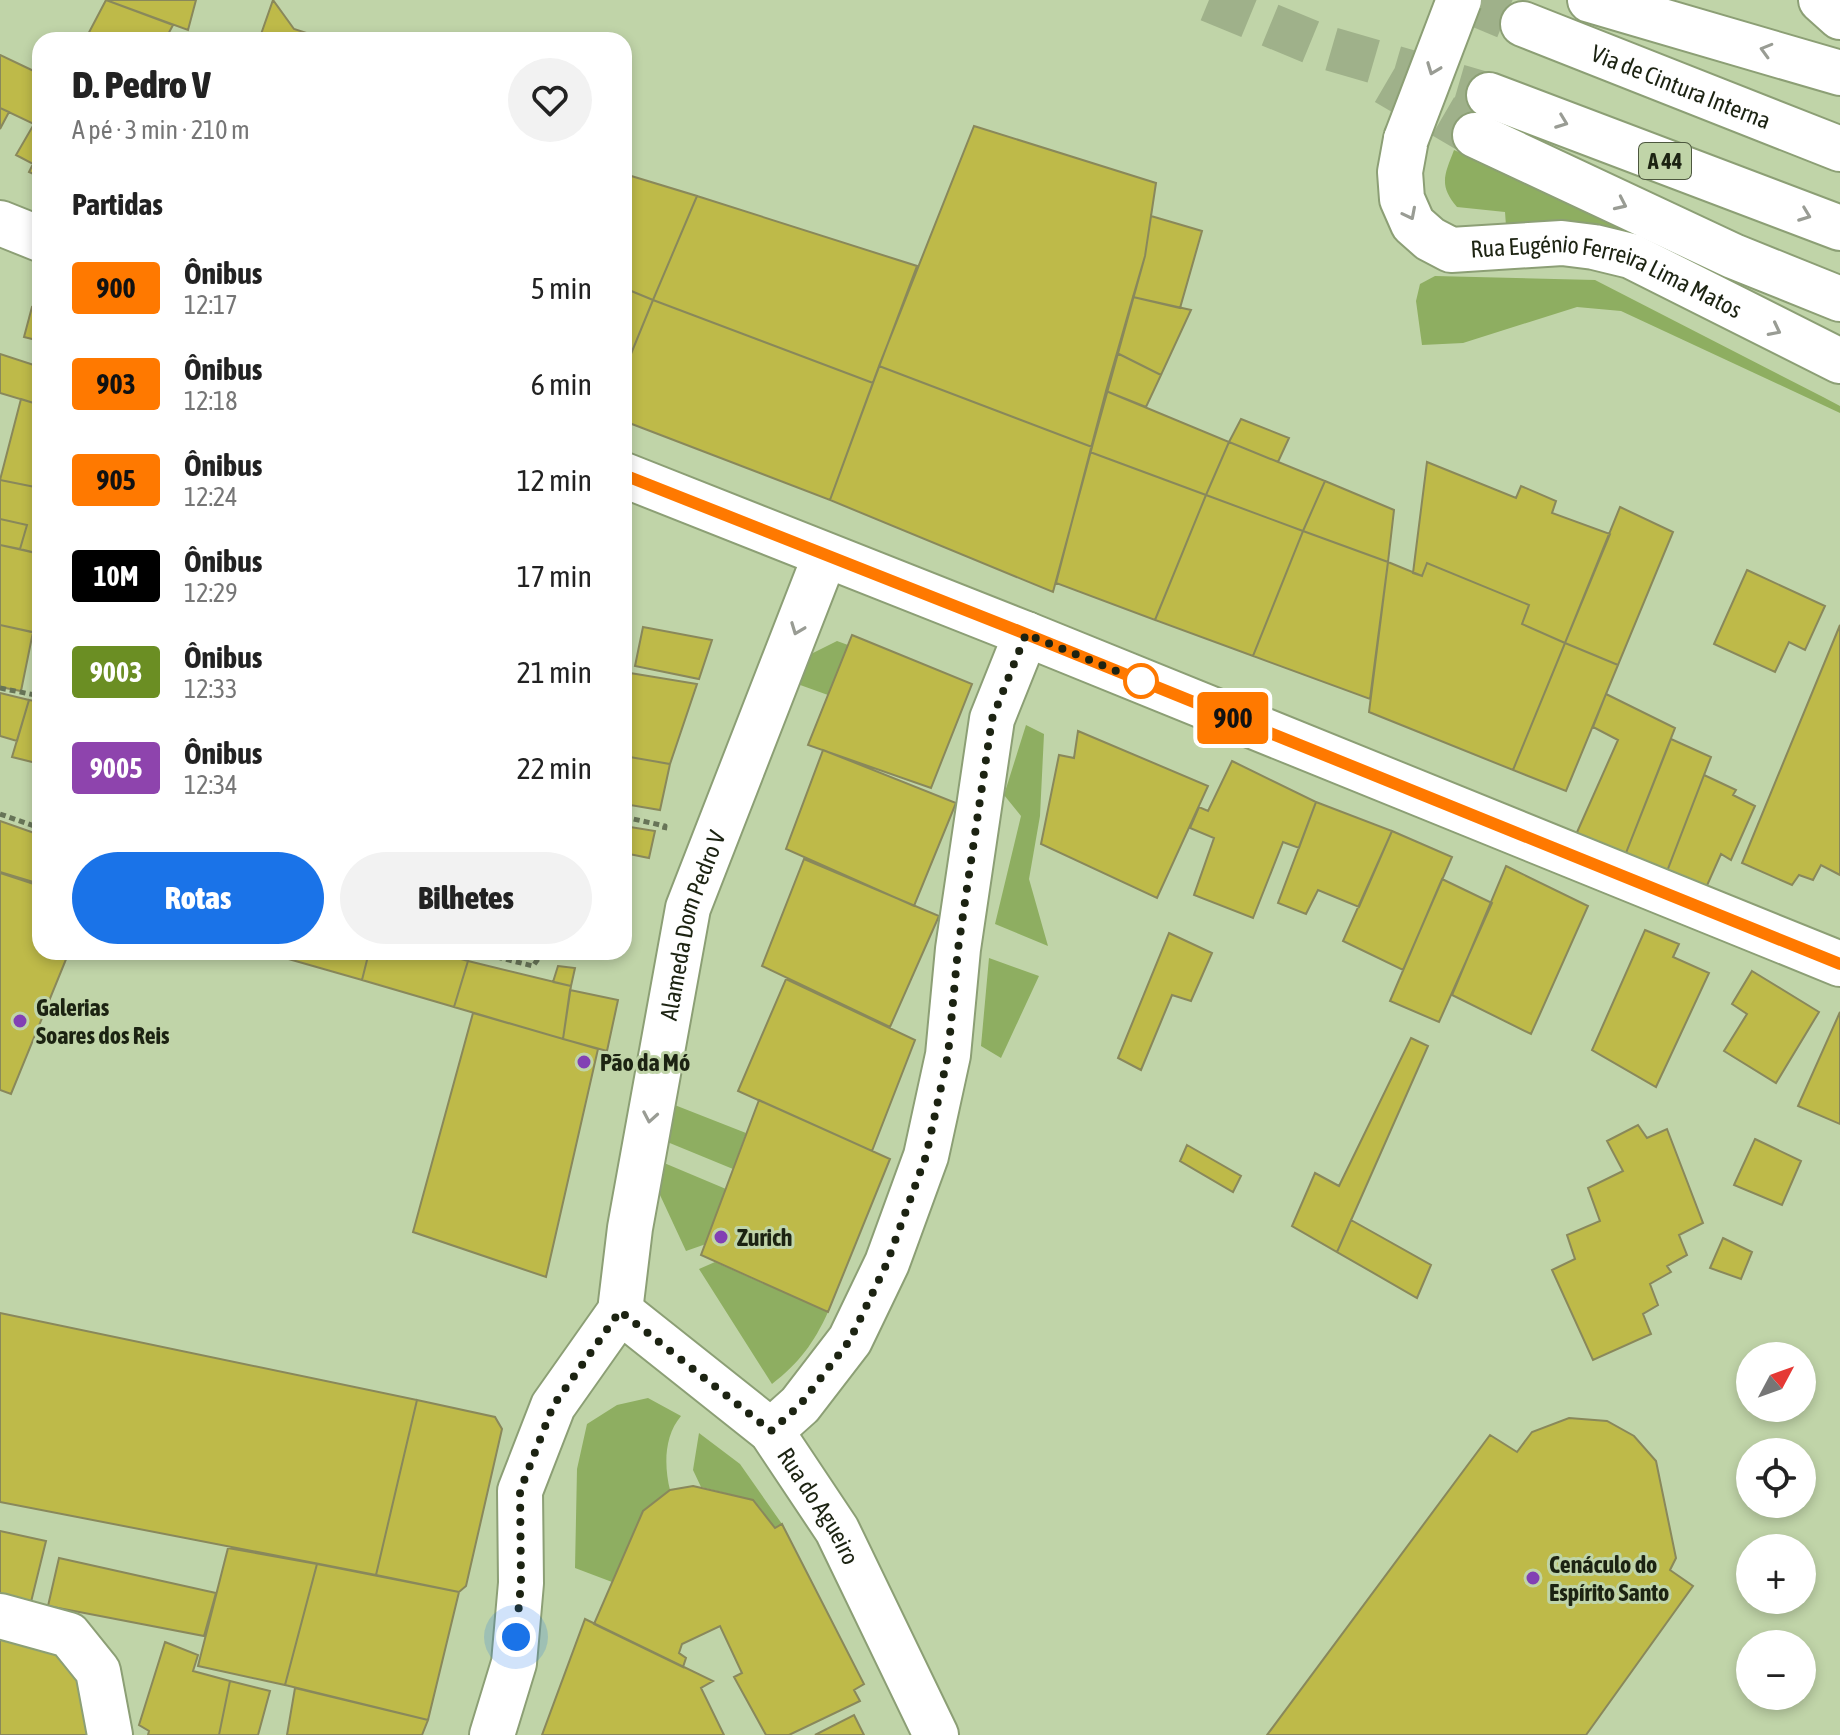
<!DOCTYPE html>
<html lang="pt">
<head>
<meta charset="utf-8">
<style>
	:root { --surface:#fff; --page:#f2f2f2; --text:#222; --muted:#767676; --accent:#1a73e8 }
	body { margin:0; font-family:"Asap Condensed",sans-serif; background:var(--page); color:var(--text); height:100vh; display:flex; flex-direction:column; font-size:30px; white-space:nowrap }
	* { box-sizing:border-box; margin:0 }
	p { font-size:26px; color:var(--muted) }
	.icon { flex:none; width:44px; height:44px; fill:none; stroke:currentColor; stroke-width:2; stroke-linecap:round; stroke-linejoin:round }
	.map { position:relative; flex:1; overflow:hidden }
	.drawer { position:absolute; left:32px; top:32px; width:600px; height:928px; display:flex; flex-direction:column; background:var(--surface); border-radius:24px; box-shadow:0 4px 12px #0003 }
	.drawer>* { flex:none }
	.badge { padding:0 16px; border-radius:6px; font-size:28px; line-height:52px }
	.needle { width:52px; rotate:49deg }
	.buttons { position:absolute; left:1736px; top:1342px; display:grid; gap:16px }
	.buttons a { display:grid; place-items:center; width:80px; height:80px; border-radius:50%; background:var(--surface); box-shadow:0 4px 12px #0003; font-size:40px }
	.you { position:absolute; width:40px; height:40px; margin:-20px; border:6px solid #fff; border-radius:50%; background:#1a73e8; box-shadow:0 0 0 12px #1a73e833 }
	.map>.badge { position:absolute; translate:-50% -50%; box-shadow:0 0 0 4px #fff }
	h2 { padding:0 40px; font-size:30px; line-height:72px }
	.round { display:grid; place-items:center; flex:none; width:84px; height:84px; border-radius:42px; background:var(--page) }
	.summary { display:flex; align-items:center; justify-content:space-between; height:136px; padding:0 40px }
	h1 { font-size:38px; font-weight:800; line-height:60px }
	.button { display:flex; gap:16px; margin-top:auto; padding:16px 40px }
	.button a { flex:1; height:92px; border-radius:48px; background:var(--accent); color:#fff; font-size:32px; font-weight:800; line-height:92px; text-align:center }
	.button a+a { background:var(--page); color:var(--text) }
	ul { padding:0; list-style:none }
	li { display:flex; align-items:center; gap:24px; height:96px; padding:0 40px }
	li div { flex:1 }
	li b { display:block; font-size:30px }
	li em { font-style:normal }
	li .badge { min-width:88px; font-weight:700; text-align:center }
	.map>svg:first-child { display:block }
	.green { fill:#8eae61 }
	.building { fill:#beba49; stroke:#89885b; stroke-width:2 }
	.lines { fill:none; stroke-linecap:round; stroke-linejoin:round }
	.highway-tunnel { stroke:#9fb18a; stroke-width:44; stroke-dasharray:44 22; stroke-linecap:butt }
	.minor-casing { stroke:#8c9f75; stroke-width:48 }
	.major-casing { stroke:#8c9f75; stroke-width:48 }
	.highway-casing { stroke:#8c9f75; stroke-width:48 }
	.path { stroke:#677457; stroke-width:5; stroke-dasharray:6 4; stroke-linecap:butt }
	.minor { stroke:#fff; stroke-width:44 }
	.major { stroke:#fff; stroke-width:44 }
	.highway { stroke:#fff; stroke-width:44 }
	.minor-bridge-casing { stroke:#8c9f75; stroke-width:48; stroke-linecap:butt }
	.minor-bridge { stroke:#fff; stroke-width:44 }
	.oneway { stroke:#999c94 }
	.line-casing { stroke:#fff; stroke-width:18 }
	.line { stroke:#ff7900; stroke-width:12 }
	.walk { stroke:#1c2312; stroke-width:8; stroke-dasharray:0 14.4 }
	.stop-dot { fill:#fff; stroke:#ff7900; stroke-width:4 }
	.poi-dot { fill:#8240b4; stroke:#c0d4a8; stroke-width:3 }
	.labels { text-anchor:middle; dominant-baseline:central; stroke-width:6; stroke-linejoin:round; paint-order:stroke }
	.shield { fill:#c0d4a8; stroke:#4d583f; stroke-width:2 }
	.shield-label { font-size:22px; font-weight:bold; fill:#1c2312 }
	.street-label { font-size:24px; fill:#1c2312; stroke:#c0d4a8 }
	.poi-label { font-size:24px; font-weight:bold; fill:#1c2312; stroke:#c0d4a8; text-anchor:start }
</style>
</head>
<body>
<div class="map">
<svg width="1840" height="1735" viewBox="0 0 1840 1735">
	<rect width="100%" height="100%" fill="#c0d4a8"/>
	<!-- green -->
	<path class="green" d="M 1454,150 L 1602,215 L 1639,240 L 1506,226 L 1505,212 L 1457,207 C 1438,185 1445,174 1454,150 Z
		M 1435,276 L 1595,280 L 1823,397 L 1840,406 L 1840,413 L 1621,311 L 1577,307 L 1463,343 L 1422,345 L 1416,301 L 1420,284 Z
		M 837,641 L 848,645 L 828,695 L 789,681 L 797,661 Z
		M 1026,725 L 1044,734 L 1040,816 L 1029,879 L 1048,946 L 995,924 L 1021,816 L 1004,795 Z
		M 989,958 L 1039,976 L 1001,1058 L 981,1046 Z
		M 667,1102 L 746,1133 L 733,1169 L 660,1139 Z
		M 657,1160 L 726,1189 L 706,1244 L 686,1251 L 660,1195 Z
		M 715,1262 L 828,1312 C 814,1343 799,1363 772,1384 L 699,1269 Z
		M 648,1398 L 681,1416 C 664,1436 664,1466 670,1490 L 643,1512 L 612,1582 L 575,1568 L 577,1469 L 587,1424 L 617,1405 Z
		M 699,1433 L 740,1464 L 782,1524 L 775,1528 L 753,1500 L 701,1487 L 693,1470 Z"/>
	<!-- building -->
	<path class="building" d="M 106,0 L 196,0 L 188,30 Z
		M 106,0 L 173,25 L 165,40 L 85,40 Z
		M 273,0 L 294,29 L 328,40 L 259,40 Z
		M 0,55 L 40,74 L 40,127 L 0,108 Z
		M 0,108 L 9,112 L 0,129 Z
		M 34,124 L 40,127 L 40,150 L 33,164 L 16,155 Z
		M 974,126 L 1156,183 L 1145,256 L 1092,447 L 879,366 Z
		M 40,150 L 40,177 L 29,172 Z
		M 628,175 L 697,196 L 653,300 L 624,288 L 624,184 Z
		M 697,196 L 917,266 L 873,383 L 653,300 Z
		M 1151,216 L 1202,231 L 1180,308 L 1133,297 L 1145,256 Z
		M 624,288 L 653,300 L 624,371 Z
		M 1133,297 L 1191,310 L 1161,375 L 1117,353 Z
		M 653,300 L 873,383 L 830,500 L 624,421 L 624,371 Z
		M 32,307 L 40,309 L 40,341 L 24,337 Z
		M 1117,353 L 1161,375 L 1146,407 L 1106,391 Z
		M 0,354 L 40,367 L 40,405 L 0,393 Z
		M 879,366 L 1092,447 L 1053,592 L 830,500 Z
		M 1106,391 L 1229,442 L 1206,495 L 1090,452 Z
		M 21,399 L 40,405 L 40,488 L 0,480 Z
		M 1241,419 L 1289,438 L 1278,462 L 1229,442 Z
		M 1229,442 L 1325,481 L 1303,531 L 1206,495 Z
		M 1090,452 L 1206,495 L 1155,620 L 1056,583 Z
		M 1427,462 L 1516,498 L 1521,486 L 1556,501 L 1552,513 L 1610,534 L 1565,643 L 1522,624 L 1529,605 L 1427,563 L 1422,576 L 1413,573 Z
		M 0,480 L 40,488 L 40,554 L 20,549 L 27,525 L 0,519 Z
		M 1325,481 L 1394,510 L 1388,562 L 1303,531 Z
		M 1206,495 L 1303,531 L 1253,656 L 1155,620 Z
		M 1620,507 L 1673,532 L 1618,665 L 1565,643 Z
		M 0,519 L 27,525 L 20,549 L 0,545 Z
		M 1303,531 L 1388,562 L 1370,699 L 1253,656 Z
		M 0,545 L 40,554 L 40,634 L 0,625 Z
		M 1388,562 L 1422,576 L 1427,563 L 1529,605 L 1522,624 L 1565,643 L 1513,770 L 1369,712 Z
		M 1747,570 L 1825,606 L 1805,650 L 1789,642 L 1775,672 L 1714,644 Z
		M 0,625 L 33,632 L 21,691 L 0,687 Z
		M 1840,625 L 1840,875 L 1821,865 L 1813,880 L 1799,875 L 1792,885 L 1742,863 Z
		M 643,627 L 712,640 L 699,679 L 635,666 Z
		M 852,635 L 972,684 L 931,788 L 808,745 Z
		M 1565,643 L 1618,665 L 1566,791 L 1513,770 Z
		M 624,672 L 697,684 L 670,764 L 624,756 Z
		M 0,693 L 29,700 L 17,741 L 0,736 Z
		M 1606,694 L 1675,728 L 1624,858 L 1574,839 L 1618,740 L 1593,727 Z
		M 29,700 L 40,702 L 40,764 L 12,757 Z
		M 1078,731 L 1208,786 L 1157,898 L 1041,844 L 1059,755 L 1074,758 Z
		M 1671,739 L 1711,757 L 1666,874 L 1624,858 Z
		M 823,750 L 956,803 L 914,906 L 786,849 Z
		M 624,756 L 670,764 L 660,810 L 624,804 Z
		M 1232,761 L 1316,802 L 1299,848 L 1283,842 L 1253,918 L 1194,895 L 1214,838 L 1190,828 L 1199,807 L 1208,811 Z
		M 1704,775 L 1736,790 L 1733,795 L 1755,806 L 1731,860 L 1721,854 L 1705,890 L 1666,874 Z
		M 1316,802 L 1392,831 L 1359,907 L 1318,890 L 1306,914 L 1278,903 Z
		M 0,821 L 40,835 L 40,884 L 0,872 Z
		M 624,826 L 655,831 L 649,858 L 624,853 Z
		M 1392,831 L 1452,857 L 1403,970 L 1343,941 Z
		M 804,859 L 939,916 L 890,1027 L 762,966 Z
		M 1506,866 L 1588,906 L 1531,1034 L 1452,995 Z
		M 0,873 L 40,886 L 40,952 L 69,952 L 11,1094 L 0,1090 Z
		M 1442,879 L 1492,903 L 1439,1022 L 1390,1001 Z
		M 1645,930 L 1679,944 L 1673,957 L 1709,973 L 1656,1087 L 1592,1050 Z
		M 1169,933 L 1212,953 L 1191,1001 L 1172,995 L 1141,1070 L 1118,1058 Z
		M 264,952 L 369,952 L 362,980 Z
		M 369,952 L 437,952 L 468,961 L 454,1007 L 362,980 Z
		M 468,961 L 571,986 L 563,1039 L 454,1007 Z
		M 558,966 L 575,968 L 571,986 L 553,982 Z
		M 1752,971 L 1819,1012 L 1776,1083 L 1724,1051 L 1747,1014 L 1732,1004 Z
		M 786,979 L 915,1040 L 872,1151 L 738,1091 Z
		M 570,990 L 618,1000 L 607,1051 L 563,1039 Z
		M 1840,1012 L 1840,1124 L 1798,1106 Z
		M 473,1013 L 598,1049 L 546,1277 L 413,1232 Z
		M 1411,1038 L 1428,1046 L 1337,1252 L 1292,1226 L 1315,1173 L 1339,1186 Z
		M 759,1100 L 890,1159 L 828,1312 L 701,1255 Z
		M 1638,1125 L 1647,1138 L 1667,1129 L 1703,1223 L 1679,1235 L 1687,1255 L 1667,1266 L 1671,1272 L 1650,1284 L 1658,1305 L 1643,1314 L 1651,1334 L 1593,1360 L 1552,1270 L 1575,1259 L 1567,1235 L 1600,1221 L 1588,1188 L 1623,1171 L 1607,1141 Z
		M 1755,1139 L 1801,1161 L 1782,1205 L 1734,1185 Z
		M 1187,1145 L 1241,1176 L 1233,1192 L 1180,1161 Z
		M 1351,1220 L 1431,1265 L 1417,1298 L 1337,1252 Z
		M 1723,1238 L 1752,1252 L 1741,1279 L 1710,1268 Z
		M 0,1313 L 417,1400 L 376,1575 L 0,1502 Z
		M 417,1400 L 495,1417 L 502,1429 L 466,1586 L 459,1592 L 376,1575 Z
		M 1569,1418 L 1607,1421 L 1634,1436 L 1656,1461 L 1676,1558 L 1670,1570 L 1693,1586 L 1586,1735 L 1267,1735 L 1490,1435 L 1517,1452 L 1532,1432 Z
		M 693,1486 L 753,1500 L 775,1528 L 782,1524 L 864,1684 L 854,1690 L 860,1701 L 789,1735 L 766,1735 L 734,1677 L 742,1673 L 720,1626 L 682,1644 L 679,1653 L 686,1658 L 683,1667 L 594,1624 L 643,1511 L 670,1490 Z
		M 0,1531 L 46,1541 L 31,1602 L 0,1594 Z
		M 228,1548 L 317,1564 L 285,1685 L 198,1666 Z
		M 59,1558 L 216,1593 L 204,1636 L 48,1606 Z
		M 317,1564 L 459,1592 L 428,1720 L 285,1685 Z
		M 585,1619 L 713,1681 L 701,1688 L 724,1735 L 542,1735 Z
		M 0,1631 L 49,1643 L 82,1678 L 92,1735 L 0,1735 Z
		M 165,1642 L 198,1655 L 193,1671 L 230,1681 L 219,1735 L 148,1735 L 149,1731 L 139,1725 Z
		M 230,1681 L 270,1691 L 258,1735 L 219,1735 Z
		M 295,1688 L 428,1720 L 422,1735 L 287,1735 Z
		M 854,1715 L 864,1735 L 815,1735 Z"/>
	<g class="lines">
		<!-- highway-tunnel -->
		<path class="highway-tunnel" d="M 1209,0 L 1321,46 L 1489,95
			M 1465,0 L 1523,24
			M 1386,83 L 1475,135"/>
		<defs>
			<g id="minor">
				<path d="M 1821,0 L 1840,17"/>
				<path id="s1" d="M 1406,139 L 1400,172 L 1402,199 L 1413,224 L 1430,239 L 1451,250 L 1562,243 L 1594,247 L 1631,256 L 1840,361"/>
				<path id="s2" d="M 620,1311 L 771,1431 L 837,1530 L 936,1735"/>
				<path d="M 771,1431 L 800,1405 L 850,1340 L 887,1263 L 926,1156 L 948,1055 L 958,949 L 992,719 L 1026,634"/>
				<path d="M 0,1616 L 69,1635 L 98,1671 L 110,1735"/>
				<path id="s3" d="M 492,1735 L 514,1663 L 521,1583 L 520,1491 L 553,1406 L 620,1311 L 630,1228 L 688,908 L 825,556"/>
			</g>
			<path id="major" d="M 0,223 L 40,239
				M 624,475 L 1026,634 L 1840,964"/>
			<g id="highway">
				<path d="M 1590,0 L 1840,73"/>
				<path id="s4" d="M 1523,24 L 1840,149"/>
				<path d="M 1489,95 L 1840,228"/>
				<path d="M 1475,135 L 1733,256 L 1840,299"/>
			</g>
		</defs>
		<!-- minor casing -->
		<use href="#minor" class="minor-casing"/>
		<!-- major casing -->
		<use href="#major" class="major-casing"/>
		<!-- highway casing -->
		<use href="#highway" class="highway-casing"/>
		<!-- path -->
		<path class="path" d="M 0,688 L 40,696
			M 0,814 L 40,828
			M 624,817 L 665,826 L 664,832
			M 477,952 L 533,966 L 543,952"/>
		<!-- minor -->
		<use href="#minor" class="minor"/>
		<!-- major -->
		<use href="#major" class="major"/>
		<!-- highway -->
		<use href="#highway" class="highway"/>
		<defs>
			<path id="minor-bridge" d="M 1406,139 L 1459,0"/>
		</defs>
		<!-- minor-bridge casing -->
		<use href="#minor-bridge" class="minor-bridge-casing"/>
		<!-- minor-bridge -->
		<use href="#minor-bridge" class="minor-bridge"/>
	</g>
	<!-- one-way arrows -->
	<defs><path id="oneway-chevron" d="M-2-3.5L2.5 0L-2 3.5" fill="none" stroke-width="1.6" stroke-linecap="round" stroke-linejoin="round" transform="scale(2)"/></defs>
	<g class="oneway">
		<use href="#oneway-chevron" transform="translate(1766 50) rotate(-164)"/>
		<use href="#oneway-chevron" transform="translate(1433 69) rotate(111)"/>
		<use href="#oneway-chevron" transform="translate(1562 122) rotate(21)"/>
		<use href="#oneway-chevron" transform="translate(1621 204) rotate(25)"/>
		<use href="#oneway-chevron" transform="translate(1410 214) rotate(63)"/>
		<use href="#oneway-chevron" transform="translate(1805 215) rotate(21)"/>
		<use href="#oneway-chevron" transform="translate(1775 330) rotate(27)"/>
		<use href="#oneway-chevron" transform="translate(797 629) rotate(111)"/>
		<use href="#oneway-chevron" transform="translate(650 1117) rotate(100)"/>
	</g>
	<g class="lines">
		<defs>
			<path id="line" d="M 624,475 L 1026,634 L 1840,964"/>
		</defs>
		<!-- line casing -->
		<use href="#line" class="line-casing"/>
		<!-- line -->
		<use href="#line" class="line"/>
		<!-- walk -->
		<path class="walk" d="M 516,1637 L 521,1583 L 520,1491 L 553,1406 L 620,1311 L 771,1431 L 800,1405 L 850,1340 L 887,1263 L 926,1156 L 948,1055 L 958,949 L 992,719 L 1026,634 L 1141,681"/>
	</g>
	<!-- markers -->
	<circle class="stop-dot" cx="1141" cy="681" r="16"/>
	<g class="poi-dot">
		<circle cx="20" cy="1021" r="8"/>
		<circle cx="584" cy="1062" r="8"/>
		<circle cx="721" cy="1237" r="8"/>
		<circle cx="1533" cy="1578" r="8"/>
	</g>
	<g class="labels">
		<!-- shield labels -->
		<rect class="shield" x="1639" y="143" width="52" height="36" rx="6"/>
		<g class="shield-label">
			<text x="1665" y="161">A 44</text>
		</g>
		<!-- street labels -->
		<g class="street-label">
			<text stroke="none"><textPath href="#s4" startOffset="170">Via de Cintura Interna</textPath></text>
			<text stroke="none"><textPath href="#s1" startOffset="296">Rua Eugénio Ferreira Lima Matos</textPath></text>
			<text stroke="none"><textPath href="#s3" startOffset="848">Alameda Dom Pedro V</textPath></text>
			<text stroke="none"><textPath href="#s2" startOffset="282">Rua do Agueiro</textPath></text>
		</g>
		<!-- poi labels -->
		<g class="poi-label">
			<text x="36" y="1007">Galerias<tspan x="36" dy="28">Soares dos Reis</tspan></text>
			<text x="600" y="1062">Pão da Mó</text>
			<text x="737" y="1237">Zurich</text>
			<text x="1549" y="1564">Cenáculo do<tspan x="1549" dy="28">Espírito Santo</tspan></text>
		</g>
	</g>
</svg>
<div class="buttons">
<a><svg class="needle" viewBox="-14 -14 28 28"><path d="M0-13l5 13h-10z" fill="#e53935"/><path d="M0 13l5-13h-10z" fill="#767676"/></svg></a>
<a><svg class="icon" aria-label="locate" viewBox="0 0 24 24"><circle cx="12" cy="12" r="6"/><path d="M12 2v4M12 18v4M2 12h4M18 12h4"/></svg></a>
<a>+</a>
<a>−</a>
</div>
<div class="you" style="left:516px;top:1637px"></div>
<b class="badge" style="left:1233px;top:718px;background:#ff7900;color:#111">900</b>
<section class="drawer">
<div class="summary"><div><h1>D. Pedro V</h1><p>A pé · 3 min · 210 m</p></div><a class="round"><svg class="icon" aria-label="heart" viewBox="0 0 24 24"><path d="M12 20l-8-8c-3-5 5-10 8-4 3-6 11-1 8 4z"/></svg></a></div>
<h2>Partidas</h2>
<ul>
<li><span class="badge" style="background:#ff7900;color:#111">900</span><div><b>Ônibus</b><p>12:17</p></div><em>5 min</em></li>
<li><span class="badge" style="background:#ff7900;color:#111">903</span><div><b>Ônibus</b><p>12:18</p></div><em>6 min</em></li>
<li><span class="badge" style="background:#ff7900;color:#111">905</span><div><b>Ônibus</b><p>12:24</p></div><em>12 min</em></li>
<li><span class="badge" style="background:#000;color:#fff">10M</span><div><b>Ônibus</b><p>12:29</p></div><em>17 min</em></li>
<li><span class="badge" style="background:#6b8e23;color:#fff">9003</span><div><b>Ônibus</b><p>12:33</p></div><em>21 min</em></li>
<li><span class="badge" style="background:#8e44ad;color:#fff">9005</span><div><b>Ônibus</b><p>12:34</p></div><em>22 min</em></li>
</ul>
<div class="button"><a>Rotas</a><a>Bilhetes</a></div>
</section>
</div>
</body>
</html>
